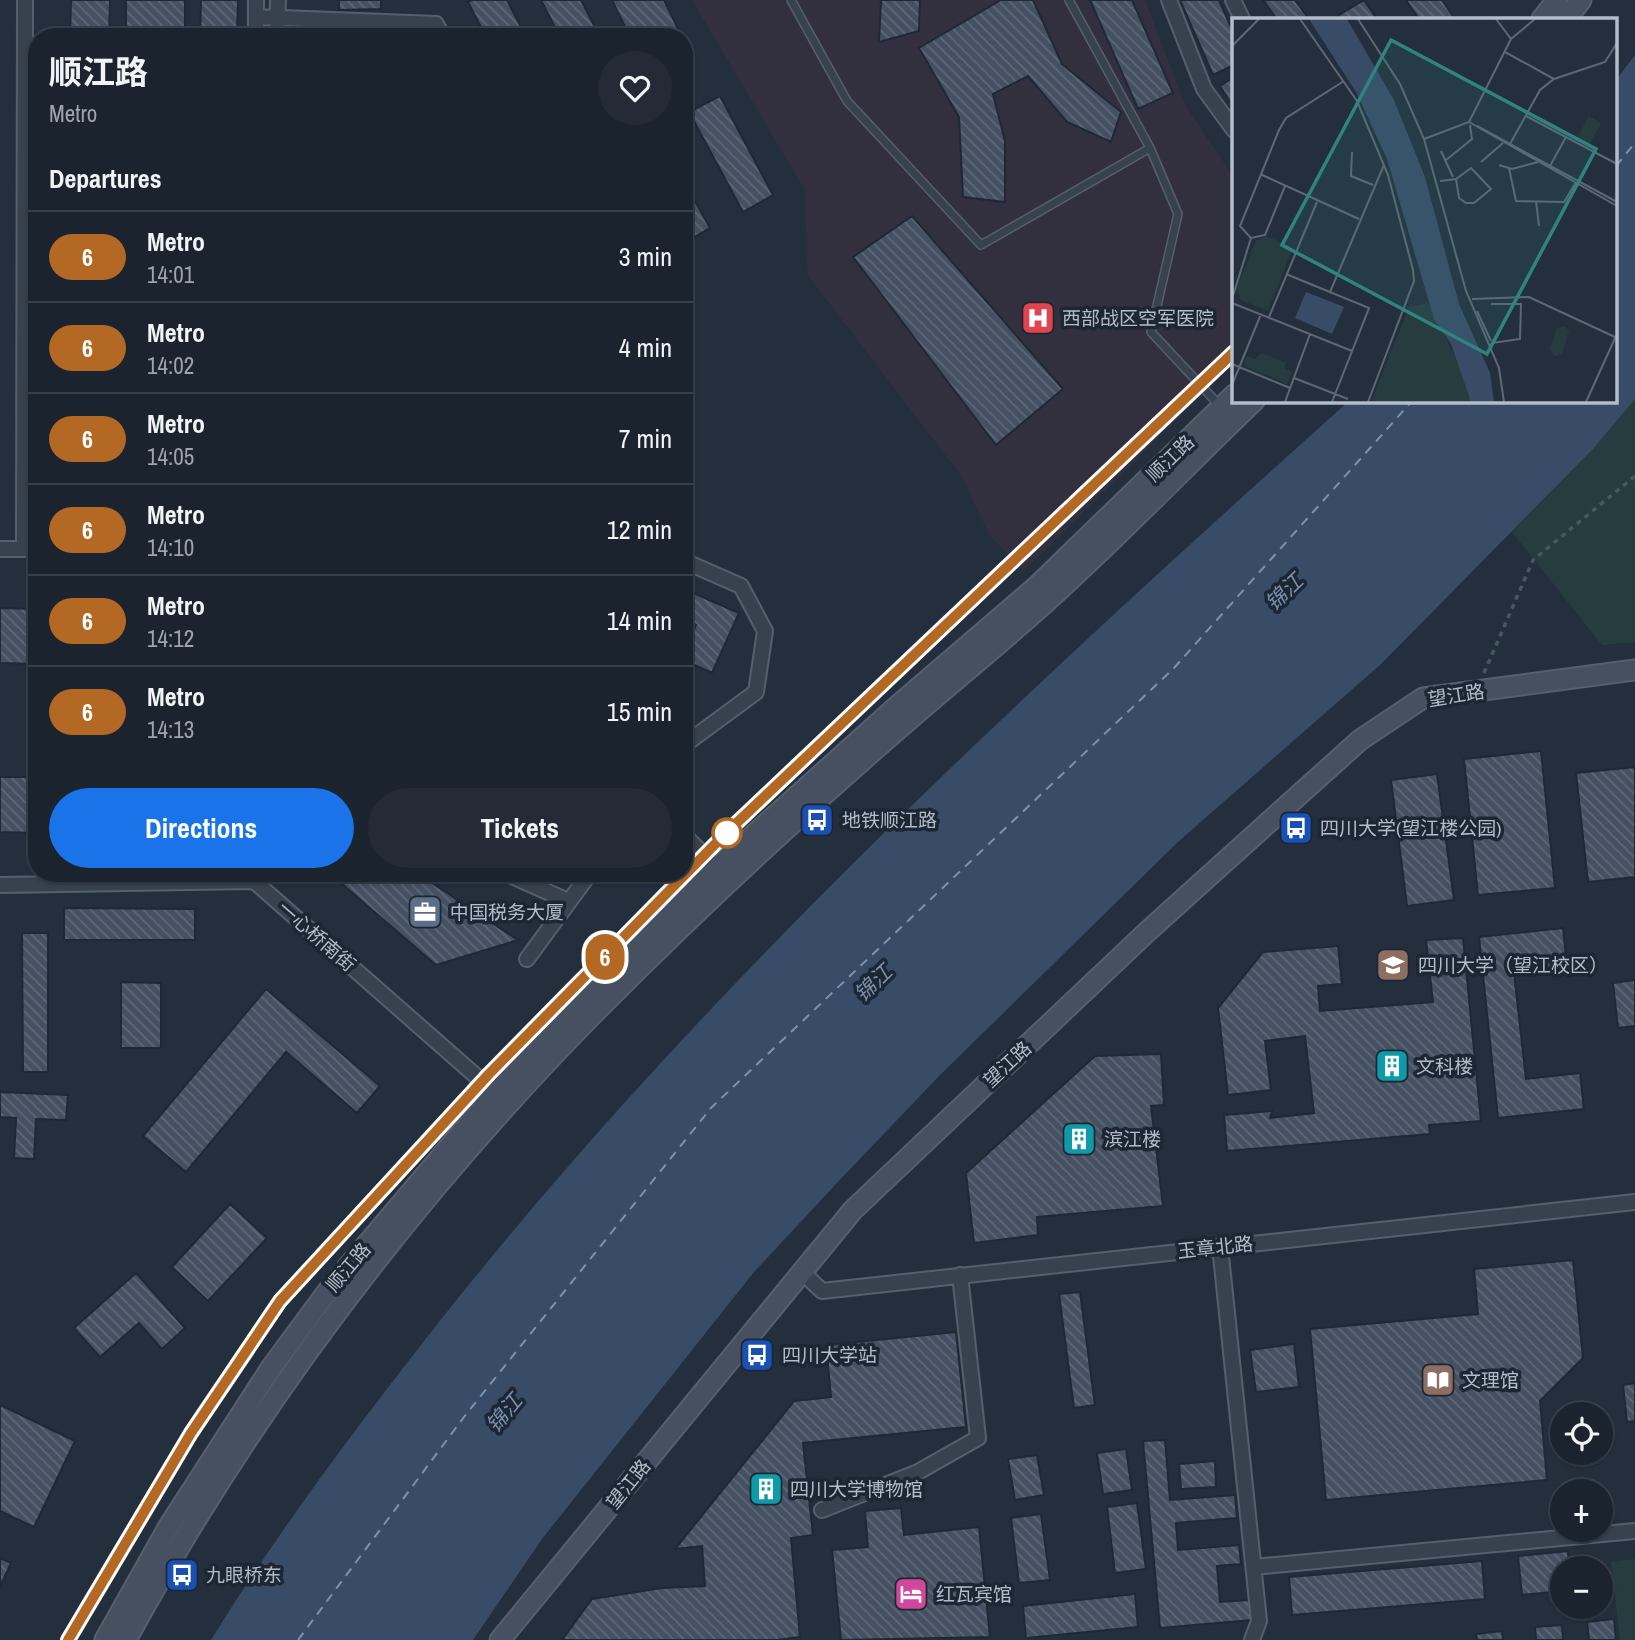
<!DOCTYPE html>
<html lang="en">
<head>
<meta charset="utf-8">
<style>
	:root { --surface:#1b232e; --page:#242b36; --text:#f1f3f6; --muted:#a0a4aa; --line:#39404a; --accent:#1a73e8 }
	body { margin:0; font-family:"Archivo Narrow","Noto Sans SC",sans-serif; background:var(--page); color:var(--text); height:100vh; display:flex; flex-direction:column; font-size:26px; white-space:nowrap }
	* { box-sizing:border-box; margin:0 }
	p { font-size:23px; color:var(--muted) }
	.icon { flex:none; width:38px; height:38px; fill:none; stroke:currentColor; stroke-width:2; stroke-linecap:round; stroke-linejoin:round }
	.map { position:relative; flex:1; overflow:hidden }
	.panel { position:absolute; left:28px; top:28px; width:665px; height:854px; display:flex; flex-direction:column; background:var(--surface); border-radius:28px; box-shadow:0 2px 5px #0004,0 0 0 2px var(--line) }
	.panel>* { flex:none }
	.badge { padding:0 14px; border-radius:23px; font-size:24px; line-height:46px }
	.fabs { position:absolute; left:1550px; top:1402px; display:grid; gap:14px }
	.fabs a { display:grid; place-items:center; width:63px; height:63px; border-radius:50%; background:var(--surface); box-shadow:0 2px 5px #0004,0 0 0 2px var(--line); font-size:35px }
	.map>.badge { position:absolute; translate:-50% -50%; box-shadow:0 0 0 4px #fff }
	h2 { padding:0 21px; font-size:26px; line-height:63px }
	.round { display:grid; place-items:center; flex:none; width:74px; height:74px; border-radius:37px; background:var(--page) }
	.headline { display:flex; align-items:center; justify-content:space-between; height:119px; padding:0 21px }
	h1 { font-size:33px; font-weight:700; line-height:52px }
	.button { display:flex; gap:14px; margin-top:auto; padding:14px 21px }
	.button a { flex:1; height:80px; border-radius:42px; background:var(--accent); color:#fff; font-size:28px; font-weight:700; line-height:80px; text-align:center }
	.button a+a { background:var(--page); color:var(--text) }
	ul { padding:0; list-style:none }
	li { display:flex; align-items:center; gap:21px; height:91px; padding:0 21px; border-top:2px solid var(--line) }
	li div { flex:1 }
	li b { display:block; font-size:26px }
	li em { font-style:normal }
	li .badge { min-width:77px; font-weight:700; text-align:center }
	.map>svg:first-child { display:block }
	.medical { fill:#32303f }
	.green { fill:#263c3f }
	.water { fill:#394c67 }
	.lines { fill:none; stroke-linecap:round; stroke-linejoin:round }
	.ferry { stroke:#7c92b1; stroke-width:2; stroke-dasharray:9 7; stroke-linecap:butt }
	.building { fill:url(#building-back-hatch); stroke:#1f2835; stroke-width:2 }
	.lane-casing { stroke:#565f6c; stroke-width:10 }
	.street-casing { stroke:#565f6c; stroke-width:18 }
	.secondary-casing { stroke:#565f6c; stroke-width:23 }
	.path { stroke:#44595c; stroke-width:3.5; stroke-dasharray:5 5; stroke-linecap:butt }
	.lane { stroke:#38414e; stroke-width:7 }
	.street { stroke:#38414e; stroke-width:14 }
	.secondary { stroke:#465061; stroke-width:19 }
	.line-casing { stroke:#fff; stroke-width:16 }
	.line { stroke:#b36924; stroke-width:10 }
	.stop-dot { fill:#fff; stroke:#b36924; stroke-width:3.5 }
	.labels { text-anchor:middle; dominant-baseline:central; stroke-width:7; stroke-linejoin:round; paint-order:stroke }
	.poi-label { font-size:19px; fill:#b4bcc9; stroke:#1d2633; text-anchor:start }
	.street-label { font-size:19px; fill:#b4bcc9; stroke:#1d2633 }
	.water-label { font-size:21px; font-style:italic; fill:#7c92b1; stroke:#1d2633 }
	.inset-river { fill:none; stroke:#394c67; stroke-width:3.5 }
	.inset-road { fill:none; stroke:#5e6776; stroke-width:2 }
	.view { fill:#308480; fill-opacity:0.15; stroke:#308480; stroke-width:3.5 }
	.inset-edge { fill:none; stroke:#b4bcc9; stroke-width:3.5 }
</style>
</head>
<body>
<div class="map">
<svg width="1635" height="1640" viewBox="0 0 1635 1640">
	<defs>
		<pattern id="building-back-hatch" width="6" height="6" patternUnits="userSpaceOnUse" patternTransform="scale(1.75)"><rect width="6" height="6" fill="#455162"/><path d="M-1 5l2 2M0 0l6 6M5-1l2 2" fill="none" stroke="#5d6877"/></pattern>
	</defs>
	<rect width="100%" height="100%" fill="#242f3e"/>
	<!-- medical -->
	<path class="medical" d="M 692,0 L 1145,0 L 1185,105 L 1234,178 L 1234,363 L 1024,571 L 989,535 L 963,478 L 807,274 L 805,190 Z"/>
	<!-- green -->
	<path class="green" d="M 1635,399 L 1635,642 L 1602,645 L 1512,532 L 1593,449 Z
		M 1635,1559 L 1635,1640 L 1620,1640 L 1611,1562 Z"/>
	<!-- water -->
	<path class="water" d="M 1635,55 L 1635,399 L 1593,449 L 1380,665 L 1179,841 L 940,1075 L 834,1186 L 754,1272 L 542,1539 L 473,1640 L 211,1640 C 270,1544 338,1452 407,1363 C 682,1006 1015,701 1349,401 L 1616,401 L 1616,80 Z"/>
	<g class="lines">
		<!-- ferry -->
		<path class="ferry" d="M 1616,166 L 1635,143
			M 298,1640 L 464,1417 L 711,1108 L 1174,668 L 1412,401"/>
	</g>
	<!-- building -->
	<path class="building" d="M 71,0 L 110,0 L 109,37 L 70,37 Z
		M 126,0 L 185,0 L 185,37 L 126,37 Z
		M 201,0 L 238,0 L 237,37 L 200,37 Z
		M 339,0 L 381,0 L 381,9 L 339,10 Z
		M 472,0 L 507,0 L 526,37 L 486,37 L 468,2 Z
		M 541,0 L 581,0 L 600,37 L 560,37 Z
		M 612,0 L 664,0 L 682,37 L 630,37 Z
		M 881,0 L 920,0 L 919,31 L 879,42 Z
		M 1001,0 L 1033,0 L 1062,64 L 1121,112 L 1111,142 L 1067,122 L 1028,76 L 993,94 L 1005,141 L 1005,202 L 963,197 L 959,117 L 919,48 Z
		M 1090,0 L 1132,0 L 1173,93 L 1138,109 Z
		M 1180,0 L 1219,0 L 1234,34 L 1234,65 L 1213,75 Z
		M 1263,0 L 1295,0 L 1308,18 L 1277,19 Z
		M 1364,0 L 1377,19 L 1341,19 L 1339,15 Z
		M 1406,0 L 1442,0 L 1455,19 L 1419,19 Z
		M 1234,77 L 1234,108 L 1220,86 Z
		M 720,96 L 773,195 L 743,212 L 689,112 Z
		M 684,181 L 710,228 L 684,243 Z
		M 912,216 L 1063,389 L 996,445 L 853,257 Z
		M 684,589 L 739,613 L 712,673 L 684,660 L 684,652 L 696,625 L 684,619 Z
		M 0,608 L 37,609 L 37,664 L 0,663 Z
		M 1541,751 L 1555,888 L 1478,895 L 1464,759 Z
		M 1635,767 L 1635,877 L 1588,882 L 1576,773 Z
		M 1437,774 L 1454,900 L 1407,906 L 1391,780 Z
		M 0,777 L 37,777 L 37,833 L 0,832 Z
		M 352,873 L 417,873 L 518,940 L 436,965 L 342,884 Z
		M 64,908 L 195,909 L 195,940 L 64,940 Z
		M 1563,928 L 1567,967 L 1514,973 L 1526,1079 L 1580,1073 L 1584,1109 L 1498,1118 L 1479,937 Z
		M 22,933 L 48,933 L 48,1072 L 23,1072 Z
		M 1463,938 L 1481,1121 L 1429,1125 L 1430,1134 L 1227,1151 L 1224,1115 L 1272,1111 L 1270,1118 L 1314,1113 L 1305,1036 L 1265,1041 L 1271,1090 L 1228,1095 L 1218,1008 L 1263,952 L 1338,946 L 1342,984 L 1318,986 L 1320,1011 L 1433,1002 L 1426,940 Z
		M 1635,980 L 1635,1026 L 1618,1028 L 1613,983 Z
		M 121,982 L 161,983 L 161,1048 L 121,1048 Z
		M 266,989 L 380,1086 L 357,1113 L 286,1052 L 186,1172 L 143,1136 Z
		M 1161,1054 L 1164,1105 L 1151,1106 L 1163,1206 L 1037,1217 L 1038,1235 L 974,1243 L 966,1173 L 1095,1056 Z
		M 0,1092 L 68,1095 L 66,1120 L 36,1119 L 34,1159 L 14,1158 L 16,1118 L 0,1117 Z
		M 230,1204 L 267,1238 L 208,1301 L 172,1267 Z
		M 1573,1260 L 1583,1358 L 1540,1401 L 1547,1480 L 1326,1500 L 1310,1329 L 1478,1314 L 1474,1269 Z
		M 136,1273 L 185,1328 L 162,1349 L 139,1323 L 100,1357 L 74,1328 Z
		M 1080,1292 L 1095,1405 L 1074,1408 L 1059,1294 Z
		M 956,1332 L 966,1427 L 803,1443 L 813,1535 L 791,1538 L 800,1637 L 776,1640 L 562,1640 L 592,1599 L 662,1588 L 705,1586 L 702,1546 L 675,1549 L 794,1401 L 831,1397 L 826,1345 Z
		M 1294,1344 L 1299,1387 L 1256,1392 L 1250,1350 Z
		M 1635,1383 L 1635,1421 L 1627,1422 L 1623,1385 Z
		M 0,1405 L 75,1441 L 34,1527 L 0,1511 Z
		M 1165,1440 L 1170,1500 L 1235,1495 L 1237,1518 L 1176,1523 L 1178,1550 L 1239,1545 L 1241,1564 L 1217,1566 L 1220,1602 L 1250,1600 L 1252,1620 L 1160,1628 L 1143,1441 Z
		M 1126,1449 L 1132,1490 L 1103,1494 L 1097,1453 Z
		M 1037,1455 L 1044,1495 L 1015,1500 L 1008,1459 Z
		M 1215,1461 L 1216,1487 L 1181,1489 L 1179,1464 Z
		M 1137,1503 L 1146,1569 L 1115,1573 L 1107,1507 Z
		M 901,1508 L 904,1535 L 979,1527 L 990,1637 L 841,1640 L 832,1550 L 868,1547 L 865,1511 Z
		M 1041,1514 L 1050,1580 L 1019,1583 L 1011,1518 Z
		M 1568,1551 L 1569,1568 L 1563,1568 L 1563,1591 L 1522,1595 L 1518,1556 Z
		M 0,1558 L 11,1563 L 0,1587 Z
		M 1482,1561 L 1485,1599 L 1292,1615 L 1289,1577 Z
		M 1135,1594 L 1138,1627 L 1026,1638 L 1023,1606 Z
		M 1614,1619 L 1616,1640 L 1589,1640 L 1587,1622 Z
		M 1562,1625 L 1563,1640 L 1536,1640 L 1535,1627 Z
		M 1502,1631 L 1503,1640 L 1477,1640 L 1476,1634 Z"/>
	<g class="lines">
		<defs>
			<path id="lane" d="M 791,0 L 847,101 L 981,245 L 1150,148
				M 1069,0 L 1150,148 L 1178,214 L 1151,332 L 1221,407"/>
			<path id="street" d="M 1169,0 L 1204,89 L 1234,130
				M 1233,0 L 1242,19
				M 256,17 L 436,24 L 443,37
				M 256,37 L 256,0
				M 277,37 L 278,0
				M 0,549 L 37,549
				M 24,549 L 25,0
				M 684,561 L 741,586 L 765,631 L 756,692 L 684,745
				M 684,835 L 717,868
				M 505,873 L 568,901
				M 0,885 L 254,881 L 501,1098
				M 527,959 L 590,873
				M 1220,1246 L 1259,1621 L 1252,1640
				M 802,1272 L 822,1291 L 1635,1202
				M 822,1510 L 918,1472 L 978,1438 L 960,1275
				M 1254,1567 L 1635,1531"/>
			<path id="secondary" d="M 1542,19 L 1557,0
				M 1566,19 L 1581,0
				M 105,1640 L 169,1526 L 271,1368 L 330,1288 L 495,1093 L 579,1003 L 717,868 L 895,708 L 1036,587 L 1234,395
				M 126,1640 C 252,1409 411,1199 596,1011 C 697,909 803,811 912,717 C 957,678 1003,641 1047,601 C 1118,537 1185,467 1254,401
				M 500,1640 L 853,1210 L 1148,931 L 1360,740 L 1423,698 L 1635,670"/>
		</defs>
		<!-- lane casing -->
		<use href="#lane" class="lane-casing"/>
		<!-- street casing -->
		<use href="#street" class="street-casing"/>
		<!-- secondary casing -->
		<use href="#secondary" class="secondary-casing"/>
		<!-- path -->
		<path class="path" d="M 1484,673 L 1533,560 L 1635,476"/>
		<!-- lane -->
		<use href="#lane" class="lane"/>
		<!-- street -->
		<use href="#street" class="street"/>
		<!-- secondary -->
		<use href="#secondary" class="secondary"/>
	</g>
	<g class="lines">
		<defs>
			<path id="line" d="M 68,1640 L 191,1433 L 280,1301 L 489,1074 L 725,834 L 1234,352"/>
		</defs>
		<!-- line casing -->
		<use href="#line" class="line-casing"/>
		<!-- line -->
		<use href="#line" class="line"/>
	</g>
	<!-- icons -->
	<defs>
		<symbol id="hospital-square" viewBox="-11 -11 22 22"><rect x="-9" y="-9" width="18" height="18" rx="4" fill="#e0444e" stroke="#1d2633"/><path d="M-5-5h3v3.5h4V-5h3V5h-3V1.5h-4V5h-3Z" fill="#fff"/></symbol>
		<symbol id="bus-square" viewBox="-11 -11 22 22"><rect x="-9" y="-9" width="18" height="18" rx="4" fill="#1a4fb4" stroke="#1d2633"/><path d="M-5-6H5V4H4V6H2V4H-2V6H-4V4H-5ZM-3.5-4V0h7V-4ZM-3.5 1.2v1.5H-2V1.2ZM2 1.2v1.5H3.5V1.2Z" fill="#fff"/></symbol>
		<symbol id="office-square" viewBox="-11 -11 22 22"><rect x="-9" y="-9" width="18" height="18" rx="4" fill="#5c6f8a" stroke="#1d2633"/><path d="M-6-3h4V-5.5h4V-3h4V5H-6ZM-1-4.5V-3h2v-1.5ZM-6 0V1H6V0Z" fill="#fff"/></symbol>
		<symbol id="university-square" viewBox="-11 -11 22 22"><rect x="-9" y="-9" width="18" height="18" rx="4" fill="#8d6e63" stroke="#1d2633"/><path d="M0-5L7-2L0 1L-7-2ZM-4 1L0 2.5L4 1V4Q0 6-4 4Z" fill="#fff"/></symbol>
		<symbol id="building-square" viewBox="-11 -11 22 22"><rect x="-9" y="-9" width="18" height="18" rx="4" fill="#0f9aa8" stroke="#1d2633"/><path d="M-4-6H4V6H1V3H-1V6H-4ZM-2.5-4.3h1.7v1.8h-1.7ZM.8-4.3h1.7v1.8H.8ZM-2.5-1h1.7V.8h-1.7ZM.8-1h1.7V.8H.8Z" fill="#fff"/></symbol>
		<symbol id="library-square" viewBox="-11 -11 22 22"><rect x="-9" y="-9" width="18" height="18" rx="4" fill="#8d6e63" stroke="#1d2633"/><path d="M-6-4Q-3-5.5-.7-3.5V5Q-3 3-6 4ZM6-4Q3-5.5 .7-3.5V5Q3 3 6 4Z" fill="#fff"/></symbol>
		<symbol id="hotel-square" viewBox="-11 -11 22 22"><rect x="-9" y="-9" width="18" height="18" rx="4" fill="#d1479c" stroke="#1d2633"/><path d="M-6-4.5h1.5V1H6V5H4.5V3h-9V5H-6ZM-4 0a1.8 1.8 0 1 1 3.6 0ZM.5 0V-2.5h3Q6-2.5 6 0Z" fill="#fff"/></symbol>
	</defs>
	<g fill-rule="evenodd">
		<use href="#hospital-square" x="1019" y="299" width="38" height="38"/>
		<use href="#bus-square" x="798" y="801" width="38" height="38"/>
		<use href="#bus-square" x="1277" y="809" width="38" height="38"/>
		<use href="#office-square" x="406" y="893" width="38" height="38"/>
		<use href="#university-square" x="1374" y="946" width="38" height="38"/>
		<use href="#building-square" x="1373" y="1047" width="38" height="38"/>
		<use href="#building-square" x="1060" y="1120" width="38" height="38"/>
		<use href="#bus-square" x="738" y="1336" width="38" height="38"/>
		<use href="#library-square" x="1419" y="1361" width="38" height="38"/>
		<use href="#building-square" x="747" y="1470" width="38" height="38"/>
		<use href="#bus-square" x="163" y="1556" width="38" height="38"/>
		<use href="#hotel-square" x="892" y="1575" width="38" height="38"/>
	</g>
	<!-- markers -->
	<circle class="stop-dot" cx="727" cy="833" r="14"/>
	<g class="labels">
		<!-- poi labels -->
		<g class="poi-label">
			<text x="1062" y="318">西部战区空军医院</text>
			<text x="842" y="820">地铁顺江路</text>
			<text x="1320" y="828">四川大学(望江楼公园)</text>
			<text x="450" y="912">中国税务大厦</text>
			<text x="1418" y="965">四川大学（望江校区）</text>
			<text x="1416" y="1066">文科楼</text>
			<text x="1104" y="1139">滨江楼</text>
			<text x="782" y="1355">四川大学站</text>
			<text x="1462" y="1380">文理馆</text>
			<text x="790" y="1489">四川大学博物馆</text>
			<text x="206" y="1575">九眼桥东</text>
			<text x="936" y="1594">红瓦宾馆</text>
		</g>
		<!-- street labels -->
		<g class="street-label">
			<text transform="translate(1170 458) rotate(-44)">顺江路</text>
			<text transform="translate(1456 695) rotate(-9)">望江路</text>
			<text transform="translate(317 936) rotate(41)">一心桥南街</text>
			<text transform="translate(1007 1064) rotate(-43)">望江路</text>
			<text transform="translate(1215 1247) rotate(-6)">玉章北路</text>
			<text transform="translate(348 1267) rotate(-50)">顺江路</text>
			<text transform="translate(628 1484) rotate(-51)">望江路</text>
		</g>
		<!-- water labels -->
		<g class="water-label">
			<text transform="translate(1284 592) rotate(-44)">锦江</text>
			<text transform="translate(873 983) rotate(-44)">锦江</text>
			<text transform="translate(504 1413) rotate(-50)">锦江</text>
		</g>
	</g>
	<!-- overview -->
	<g transform="translate(1232 18)">
		<rect width="385" height="385" fill="#242f3e"/>
		<path d="M 357,98 L 369,105 L 357,127 L 345,120 ZM 34,218 L 61,229 L 36,293 L 9,282 L 5,269 L 24,223 ZM 197,285 L 237,368 L 239,384 L 139,384 L 177,289 ZM 333,308 L 337,313 L 330,336 L 322,338 L 318,331 L 325,310 ZM 30,335 L 54,345 L 52,350 L 60,354 L 55,366 L 11,347 L 15,338 L 23,341 Z" fill="#263c3f"/>
		<path d="M 77,1 L 115,1 L 162,82 L 193,159 L 227,286 L 258,355 L 262,384 L 239,384 L 219,326 L 202,301 L 155,141 L 124,74 ZM 74,274 L 112,289 L 100,316 L 63,300 Z" fill="#394c67"/>
		<path class="inset-river" d="M 111,1 L 178,146 L 202,234 L 253,365 L 253,384"/>
		<path class="inset-road" d="M 68,1 L 125,83 L 156,157 L 181,252 L 182,263 L 136,384M 126,1 L 168,66 L 192,121 L 234,273 L 267,350 L 272,384M 264,1 L 279,21M 0,28 L 27,1M 273,34 L 322,61M 294,98 L 385,146M 237,104 L 385,188M 245,108 L 385,184M 192,121 L 237,104 L 279,21 L 303,1M 278,126 L 308,72 L 322,61 L 373,44 L 385,25M 209,133 L 221,159M 120,134 L 119,158 L 141,167M 214,142 L 240,121 L 238,107M 249,144 L 271,125M 267,147 L 280,151 L 306,144M 318,148 L 334,119M 277,150 L 284,183 L 332,184 L 344,164M 28,156 L 127,201M 208,163 L 224,161 L 239,150 L 259,171 L 242,185 L 234,185 L 227,180 L 224,161M 304,183 L 307,208M 19,220 L 33,217 L 53,168M 54,256 L 137,290 L 100,384M 98,274 L 152,147M 0,281 L 19,220 L 8,208 L 47,112 L 54,100 L 112,63M 240,281 L 297,279 L 385,320M 0,285 L 120,333M 259,286 L 289,286 L 288,321 L 260,325M 245,293 L 259,323M 37,299 L 85,184M 0,346 L 58,370M 62,360 L 116,381M 0,367 L 29,296M 53,384 L 78,316M 354,384 L 384,318"/>
		<path class="view" d="M 159,22 L 364,131 L 255,336 L 50,227 Z"/>
		<rect width="385" height="385" class="inset-edge"/>
	</g>
</svg>
<div class="fabs">
<a><svg class="icon" aria-label="locate" viewBox="0 0 24 24"><circle cx="12" cy="12" r="6"/><path d="M12 2v4M12 18v4M2 12h4M18 12h4"/></svg></a>
<a>+</a>
<a>−</a>
</div>
<b class="badge" style="left:605px;top:957px;background:#b36924;color:#fff">6</b>
<section class="panel">
<div class="headline"><div><h1>顺江路</h1><p>Metro</p></div><a class="round"><svg class="icon" aria-label="heart" viewBox="0 0 24 24"><path d="M12 20l-8-8c-3-5 5-10 8-4 3-6 11-1 8 4z"/></svg></a></div>
<h2>Departures</h2>
<ul>
<li><span class="badge" style="background:#b36924;color:#fff">6</span><div><b>Metro</b><p>14:01</p></div><em>3 min</em></li>
<li><span class="badge" style="background:#b36924;color:#fff">6</span><div><b>Metro</b><p>14:02</p></div><em>4 min</em></li>
<li><span class="badge" style="background:#b36924;color:#fff">6</span><div><b>Metro</b><p>14:05</p></div><em>7 min</em></li>
<li><span class="badge" style="background:#b36924;color:#fff">6</span><div><b>Metro</b><p>14:10</p></div><em>12 min</em></li>
<li><span class="badge" style="background:#b36924;color:#fff">6</span><div><b>Metro</b><p>14:12</p></div><em>14 min</em></li>
<li><span class="badge" style="background:#b36924;color:#fff">6</span><div><b>Metro</b><p>14:13</p></div><em>15 min</em></li>
</ul>
<div class="button"><a>Directions</a><a>Tickets</a></div>
</section>
</div>
</body>
</html>
